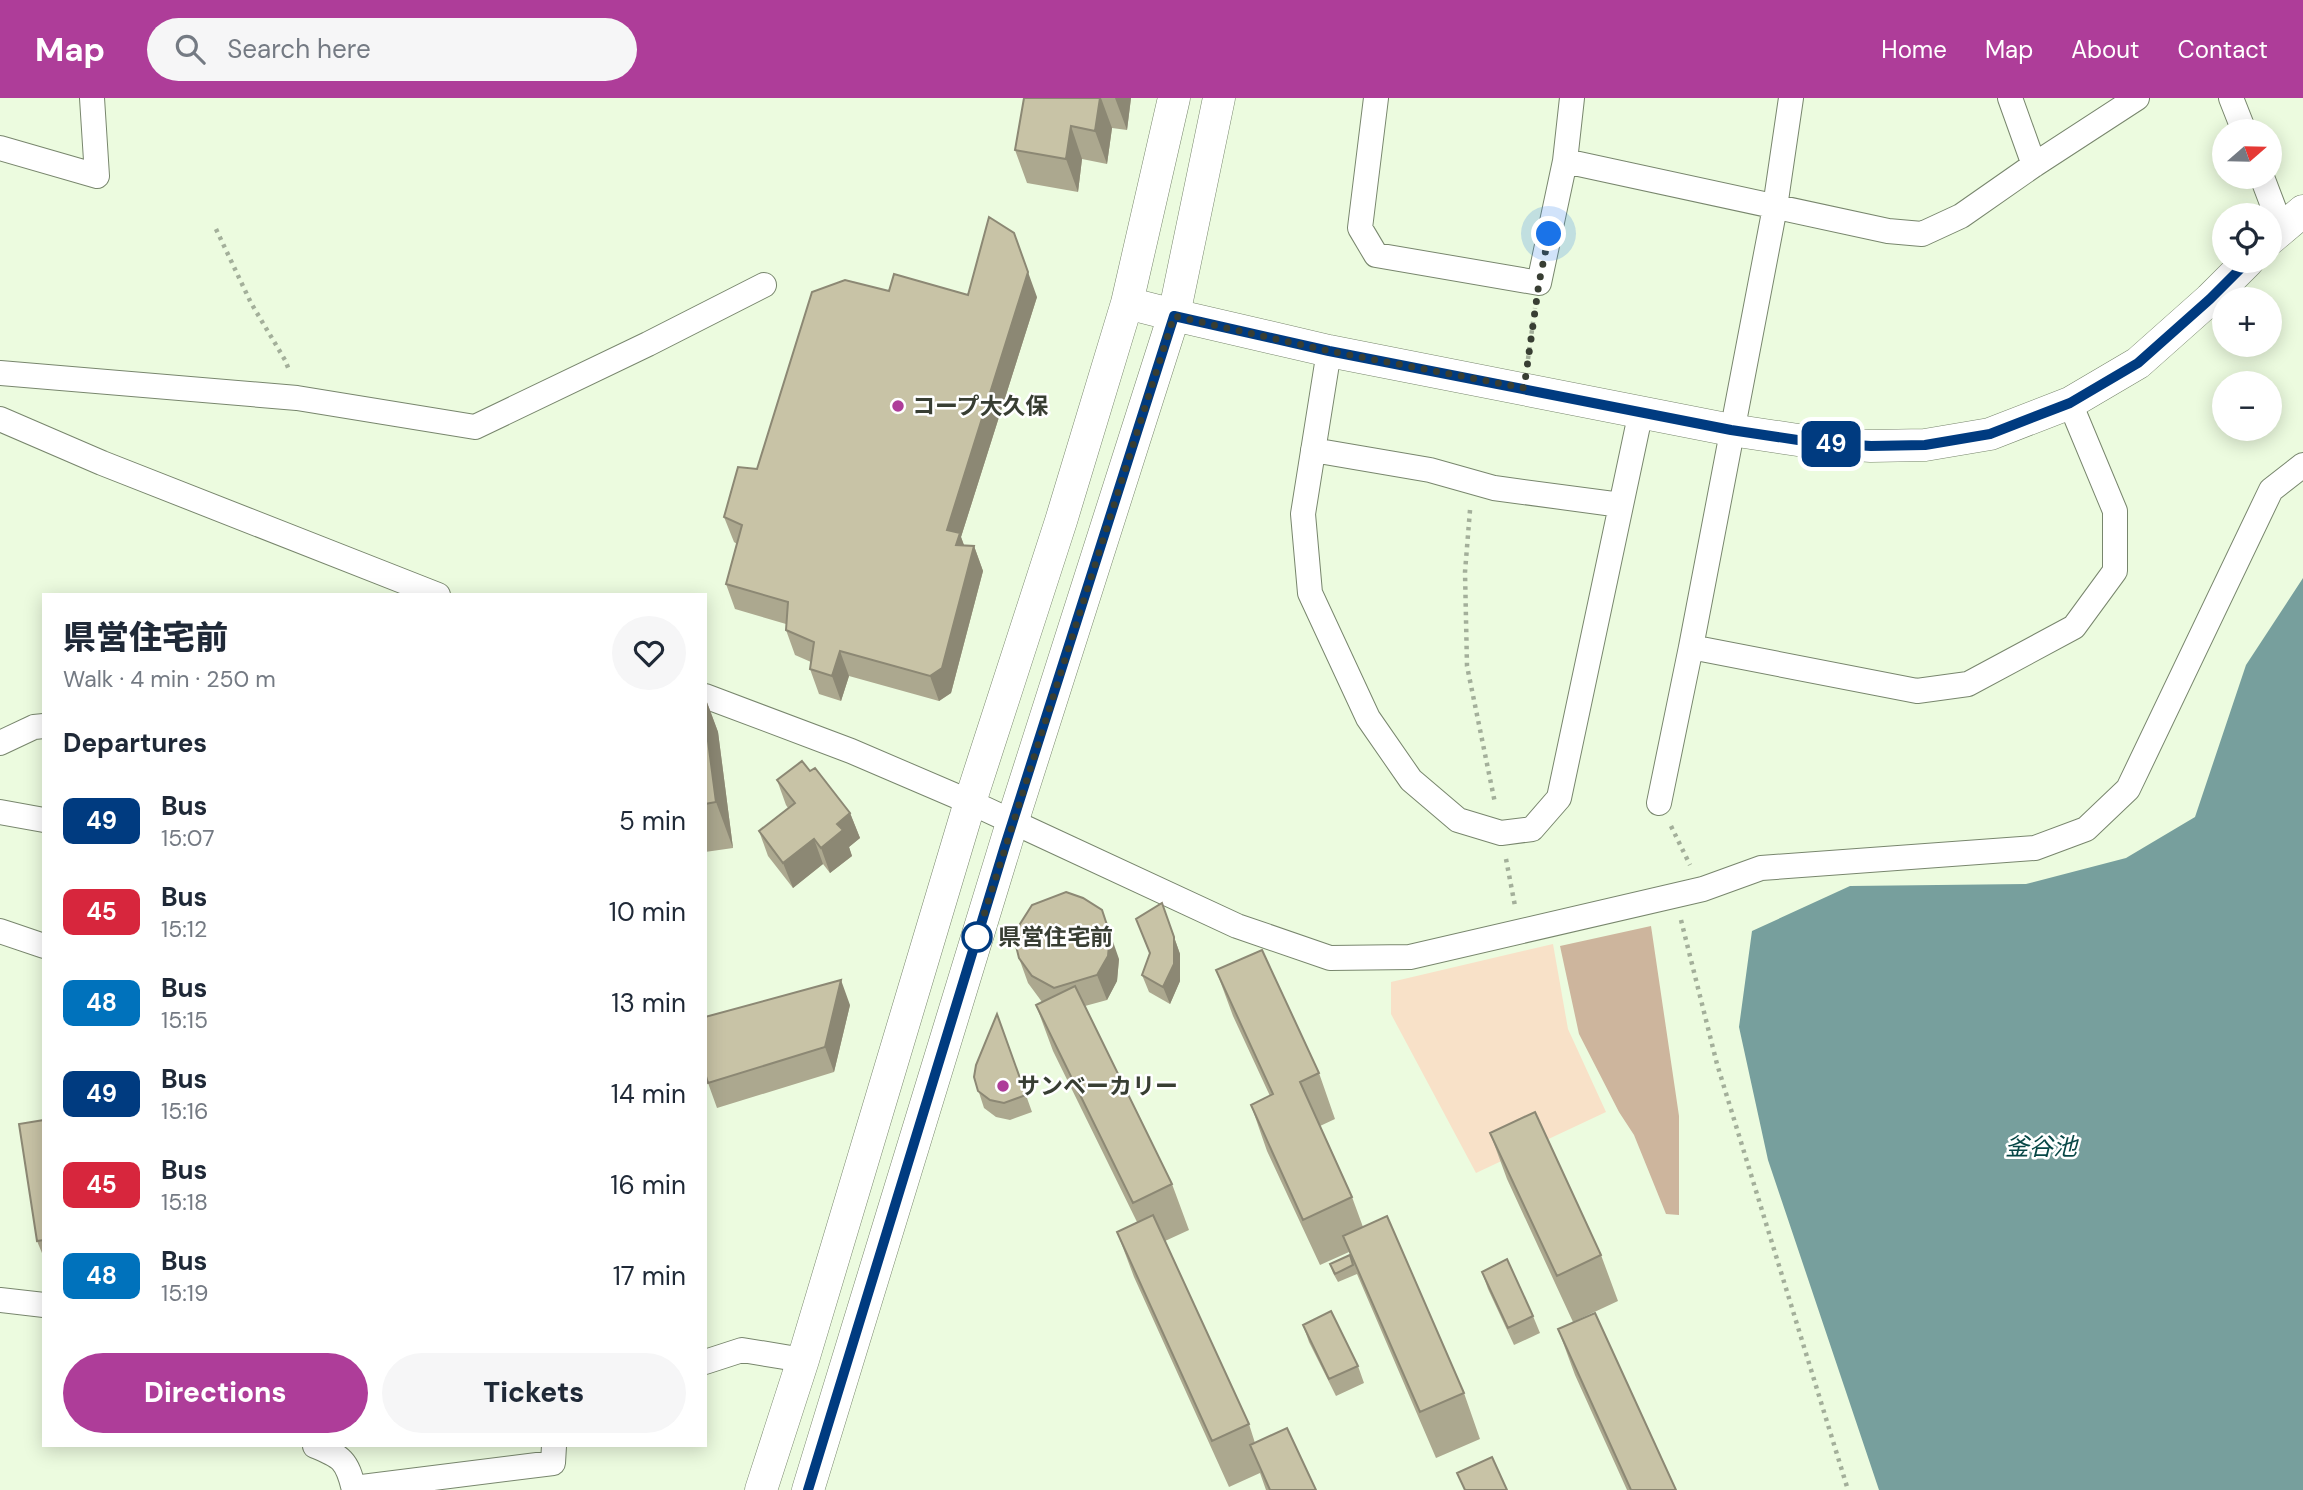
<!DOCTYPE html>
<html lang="en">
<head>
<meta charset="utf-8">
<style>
	:root { --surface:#fff; --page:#f6f6f7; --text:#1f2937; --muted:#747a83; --accent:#ae3d99 }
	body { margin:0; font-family:"DM Sans","Noto Sans JP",sans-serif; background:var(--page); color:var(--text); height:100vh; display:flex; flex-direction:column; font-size:26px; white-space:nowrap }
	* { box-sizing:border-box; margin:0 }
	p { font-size:23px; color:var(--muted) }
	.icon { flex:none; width:38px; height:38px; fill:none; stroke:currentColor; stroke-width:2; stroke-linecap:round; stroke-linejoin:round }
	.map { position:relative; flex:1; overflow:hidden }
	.panel { position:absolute; left:42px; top:495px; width:665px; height:854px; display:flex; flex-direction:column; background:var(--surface); border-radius:0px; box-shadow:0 4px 18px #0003 }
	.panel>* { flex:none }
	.badge { padding:0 14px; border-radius:10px; font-size:24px; line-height:46px }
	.needle { width:46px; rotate:70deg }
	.fabs { position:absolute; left:2212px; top:21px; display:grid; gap:14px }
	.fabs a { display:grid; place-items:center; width:70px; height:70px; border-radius:50%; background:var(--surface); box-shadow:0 4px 18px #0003; font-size:35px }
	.you { position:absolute; width:35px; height:35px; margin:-18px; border:5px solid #fff; border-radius:50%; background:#1a73e8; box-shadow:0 0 0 10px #1a73e833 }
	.map>.badge { position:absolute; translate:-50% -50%; box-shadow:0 0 0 4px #fff }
	h2 { padding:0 21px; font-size:26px; line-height:63px }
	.round { display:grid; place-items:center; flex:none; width:74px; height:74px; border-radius:37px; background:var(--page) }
	.overview { display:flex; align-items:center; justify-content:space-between; height:119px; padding:0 21px }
	h1 { font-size:33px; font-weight:800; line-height:52px }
	.primary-button { display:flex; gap:14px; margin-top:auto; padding:14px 21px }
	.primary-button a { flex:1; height:80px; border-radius:42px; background:var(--accent); color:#fff; font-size:28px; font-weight:800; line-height:80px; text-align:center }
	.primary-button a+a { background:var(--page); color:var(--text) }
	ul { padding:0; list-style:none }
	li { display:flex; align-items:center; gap:21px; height:91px; padding:0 21px }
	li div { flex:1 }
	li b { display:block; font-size:26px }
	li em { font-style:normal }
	li .badge { min-width:77px; font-weight:700; text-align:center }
	header { display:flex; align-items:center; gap:42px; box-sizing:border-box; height:98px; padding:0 35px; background:var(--accent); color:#fff }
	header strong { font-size:33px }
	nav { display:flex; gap:38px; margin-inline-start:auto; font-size:24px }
	.search { width:490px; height:63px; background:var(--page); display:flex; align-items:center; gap:18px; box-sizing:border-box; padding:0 24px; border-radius:38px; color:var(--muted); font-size:26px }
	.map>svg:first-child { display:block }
	.green { fill:#f8e1c8 }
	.forest { fill:#cdb59d }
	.water { fill:#779f9d }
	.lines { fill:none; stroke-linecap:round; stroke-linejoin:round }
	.minor-casing { stroke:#78866d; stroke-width:26 }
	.tertiary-casing { stroke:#78866d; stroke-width:33 }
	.path { stroke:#a3af9a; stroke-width:4.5; stroke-dasharray:3.5 5; stroke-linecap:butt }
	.minor { stroke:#fff; stroke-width:24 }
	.tertiary { stroke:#fff; stroke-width:32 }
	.wall { fill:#aca88f }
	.shaded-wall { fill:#8c8874 }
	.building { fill:#c8c3a6; stroke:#8c8874; stroke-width:2 }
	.line-casing { stroke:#fff; stroke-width:16 }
	.line { stroke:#003b80; stroke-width:10 }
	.walk { stroke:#383e33; stroke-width:7; stroke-dasharray:0 12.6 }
	.poi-dot { fill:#ae3d99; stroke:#fff; stroke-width:2.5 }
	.stop-dot { fill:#fff; stroke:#003b80; stroke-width:3.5 }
	.labels { text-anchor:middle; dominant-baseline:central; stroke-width:5; stroke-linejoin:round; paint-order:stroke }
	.poi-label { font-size:23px; font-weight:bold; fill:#383e33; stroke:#fff; text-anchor:start }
	.stop-label { font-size:23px; font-weight:bold; fill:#383e33; stroke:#fff; text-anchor:start }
	.water-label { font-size:24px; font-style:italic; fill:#074746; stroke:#fff }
</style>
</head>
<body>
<header>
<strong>Map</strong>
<div class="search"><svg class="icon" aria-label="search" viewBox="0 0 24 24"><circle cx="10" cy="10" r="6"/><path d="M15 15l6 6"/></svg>Search here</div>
<nav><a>Home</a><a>Map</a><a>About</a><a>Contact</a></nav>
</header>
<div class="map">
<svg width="2303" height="1392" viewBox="0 0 2303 1392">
	<rect width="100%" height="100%" fill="#ecfbdf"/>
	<!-- green -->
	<path class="green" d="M 1553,846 L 1568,931 L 1606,1014 L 1476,1075 L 1391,916 L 1391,884 Z"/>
	<!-- forest -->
	<path class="forest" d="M 1651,828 L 1679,1018 L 1679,1117 L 1666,1116 L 1634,1037 L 1619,1014 L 1579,936 L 1560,848 Z"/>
	<!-- water -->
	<path class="water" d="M 2303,480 L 2303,1392 L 1879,1392 L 1768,1062 L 1739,929 L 1752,833 L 1850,788 L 2026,786 L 2126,760 L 2195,719 L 2246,567 Z"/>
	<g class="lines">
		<defs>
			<path id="minor" d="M 1376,0 L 1360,130 L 1376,157 L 1539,185 L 1565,63
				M 1572,0 L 1565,63 L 1888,133 L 1922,136 L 1961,118 L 2034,67 L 2137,0
				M 1791,0 L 1775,109 L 1691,549 L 1917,593 L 1968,586 L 2074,529 L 2115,473 L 2115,413 L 2070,305
				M 2010,0 L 2034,67
				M 2231,0 L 2244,33
				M 0,50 L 97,78 L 92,0
				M 2262,79 L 2281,129
				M 1329,253 L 1303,416 L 1310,495 L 1368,620 L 1411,682 L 1458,722 L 1501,735 L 1532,731 L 1559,700 L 1641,313
				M 0,275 L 297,300 L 475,329 L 648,246 L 764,187
				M 0,321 L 102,365 L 438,497
				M 1313,352 L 1430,372 L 1494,390 L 1621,407
				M 705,598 L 851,653 L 970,704 L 1237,828 L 1330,860 L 1410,859 L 1703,791 L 1761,770 L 2035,750 L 2086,731 L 2128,691 L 2271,392 L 2303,367
				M 0,645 L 34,629 L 44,628
				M 1659,705 L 1691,549
				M 0,714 L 44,722
				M 0,833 L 44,848
				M 0,1202 L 44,1207
				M 705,1264 L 742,1252 L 803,1262
				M 315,1348 C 342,1359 347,1362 354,1392
				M 354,1390 L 553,1365 L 554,1348"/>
			<path id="tertiary" d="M 2270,141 L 2303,113
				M 1127,205 L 1174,217 L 1329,253 L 1731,332 L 1811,344 L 1871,348 L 1925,347 L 1990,336 L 2070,305 L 2138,265 L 2210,201 L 2248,163
				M 761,1392 L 803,1262 L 970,704 L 1061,423 L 1127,205 L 1174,0
				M 808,1392 L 1012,725 L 1174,217 L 1219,0"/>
		</defs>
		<!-- minor casing -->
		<use href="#minor" class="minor-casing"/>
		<!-- tertiary casing -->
		<use href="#tertiary" class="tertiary-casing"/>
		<!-- path -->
		<path class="path" d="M 216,131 L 251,205 L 285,262 L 289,272
			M 1528,261 L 1535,210
			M 1470,412 L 1465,474 L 1467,568 L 1495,705
			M 1671,728 L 1690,767
			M 1506,761 L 1515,808
			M 1681,822 L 1717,966 L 1848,1392"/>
		<!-- minor -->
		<use href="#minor" class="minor"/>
		<!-- tertiary -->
		<use href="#tertiary" class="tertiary"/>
	</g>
	<!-- wall -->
	<path class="wall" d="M 1024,0 L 1131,0 L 1127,32 L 1112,30 L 1107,66 L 1082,61 L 1078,94 L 1027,85 L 1015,52 Z
		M 889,193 L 1037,199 L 961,439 L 964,448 L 974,448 L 983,473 L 951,595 L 939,603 L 849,578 L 841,603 L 819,596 L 810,571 L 811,564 L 795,557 L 786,532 L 786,526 L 735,511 L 726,486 L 737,446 L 734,444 L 724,419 L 757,371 Z
		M 705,599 L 718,634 L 733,750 L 705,754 Z
		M 810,673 L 850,715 L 860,740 L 849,749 L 852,758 L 830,775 L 823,766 L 793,790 L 768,758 L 759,733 L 788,710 L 786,707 L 777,682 Z
		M 1162,805 L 1180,856 L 1180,883 L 1170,906 L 1149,894 L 1142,877 L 1150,856 L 1136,821 Z
		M 1019,860 L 1119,861 L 1117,883 L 1107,902 L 1085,908 L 1172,1086 L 1189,1132 L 1165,1143 L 1249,1326 L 1255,1345 L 1316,1392 L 1266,1392 L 1260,1375 L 1229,1389 L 1134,1179 L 1117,1134 L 1137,1124 L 1053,953 L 1036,907 L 1042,904 L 1028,885 Z
		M 1216,872 L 1319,975 L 1335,1021 L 1320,1028 L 1352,1099 L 1363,1129 L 1464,1295 L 1480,1341 L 1436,1360 L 1357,1176 L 1338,1184 L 1333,1175 L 1330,1166 L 1350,1157 L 1349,1154 L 1320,1167 L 1267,1053 L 1251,1007 L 1270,998 L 1233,918 Z
		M 850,907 L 834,974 L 717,1010 L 708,985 Z
		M 997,916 L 1032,1014 L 1010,1022 L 996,1019 L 984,1010 L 974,979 Z
		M 44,1022 L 44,1160 L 37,1143 Z
		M 1490,1035 L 1601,1157 L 1618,1203 L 1573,1224 L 1507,1081 Z
		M 1482,1174 L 1533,1218 L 1540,1235 L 1514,1247 L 1488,1191 Z
		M 1303,1227 L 1358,1268 L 1364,1285 L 1336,1298 L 1309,1244 Z
		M 1558,1231 L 1676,1392 L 1627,1392 L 1575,1277 Z"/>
	<!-- shaded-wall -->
	<path class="shaded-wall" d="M 1100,0 L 1101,0 L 1112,30 L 1107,66 L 1095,33 Z
		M 1115,0 L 1131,0 L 1127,32 Z
		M 1071,28 L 1082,61 L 1078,94 L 1066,61 Z
		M 1028,174 L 1037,199 L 961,439 L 969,460 L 965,472 L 947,432 Z
		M 974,448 L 983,473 L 951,595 L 939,603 L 930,578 Z
		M 840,553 L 849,578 L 841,603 L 832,578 Z
		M 705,599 L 718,634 L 733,750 L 716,704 L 705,620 Z
		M 850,715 L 860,740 L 849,749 L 852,758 L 830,775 L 821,750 L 837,726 Z
		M 814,741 L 823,766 L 793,790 L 783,765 Z
		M 1102,812 L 1119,861 L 1117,883 L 1107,902 L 1097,877 Z
		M 1174,839 L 1180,856 L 1180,883 L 1170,906 L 1163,889 Z
		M 841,882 L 850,907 L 834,974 L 825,949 Z"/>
	<!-- building -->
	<path class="building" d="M 1024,0 L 1100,0 L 1095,33 L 1071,28 L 1066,61 L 1015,52 Z
		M 989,119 L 1014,135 L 1028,174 L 947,432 L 960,435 L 956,447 L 974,448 L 942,570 L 930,578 L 840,553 L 832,578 L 810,571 L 814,544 L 786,532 L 788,504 L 726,486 L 742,427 L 724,419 L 738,369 L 757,371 L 812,194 L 845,182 L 889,193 L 894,176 L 968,197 Z
		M 705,620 L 716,704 L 705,706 Z
		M 802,663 L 810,673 L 815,670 L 850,715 L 837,726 L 843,732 L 821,750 L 814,741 L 783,765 L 759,733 L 795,705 L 777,682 Z
		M 1066,794 L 1083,800 L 1102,812 L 1110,836 L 1108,858 L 1097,877 L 1054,890 L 1032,878 L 1019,860 L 1014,840 L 1020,826 L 1032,807 Z
		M 1162,805 L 1174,839 L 1174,866 L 1163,889 L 1142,877 L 1150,855 L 1136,821 Z
		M 1262,852 L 1319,975 L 1300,984 L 1352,1099 L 1303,1122 L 1251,1007 L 1273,996 L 1216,872 Z
		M 841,882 L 825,949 L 708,985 L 705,975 L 705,919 Z
		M 1075,888 L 1172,1086 L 1133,1105 L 1036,907 Z
		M 997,916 L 1026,997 L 1004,1005 L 990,1002 L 978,993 L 974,979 L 976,967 Z
		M 1535,1014 L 1601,1157 L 1557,1178 L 1490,1035 Z
		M 44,1022 L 44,1142 L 37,1143 L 19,1026 Z
		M 1153,1117 L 1249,1326 L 1212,1343 L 1117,1134 Z
		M 1387,1118 L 1464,1295 L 1420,1314 L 1343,1138 Z
		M 1350,1157 L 1353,1167 L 1335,1176 L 1330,1166 Z
		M 1507,1161 L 1533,1218 L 1508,1230 L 1482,1174 Z
		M 1331,1213 L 1358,1268 L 1329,1281 L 1303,1227 Z
		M 1595,1215 L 1676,1392 L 1631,1392 L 1558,1231 Z
		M 1287,1330 L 1316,1392 L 1270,1392 L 1250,1347 Z
		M 1492,1359 L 1507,1392 L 1465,1392 L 1457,1375 Z"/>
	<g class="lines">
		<defs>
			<path id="line" d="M 808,1392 L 1004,751 L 1174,218 L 1329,253 L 1731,332 L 1811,344 L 1871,348 L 1925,347 L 1990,336 L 2070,305 L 2138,265 L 2210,201 L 2248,163"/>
		</defs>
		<!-- line casing -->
		<use href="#line" class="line-casing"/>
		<!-- line -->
		<use href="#line" class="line"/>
		<!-- walk -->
		<path class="walk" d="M 977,839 L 1174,218 L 1329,253 L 1524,290 L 1539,185 L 1549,136"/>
	</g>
	<!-- markers -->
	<g class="poi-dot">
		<circle cx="898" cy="308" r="7"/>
		<circle cx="1003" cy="988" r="7"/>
	</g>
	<circle class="stop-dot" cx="977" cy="839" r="14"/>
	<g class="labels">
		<!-- poi labels -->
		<g class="poi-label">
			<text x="912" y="308">コープ大久保</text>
			<text x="1017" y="988">サンベーカリー</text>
		</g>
		<!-- stop labels -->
		<g class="stop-label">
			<text x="998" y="839">県営住宅前</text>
		</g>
		<!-- water labels -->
		<g class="water-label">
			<text x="2041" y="1048">釜谷池</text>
		</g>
	</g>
</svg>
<div class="fabs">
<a><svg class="needle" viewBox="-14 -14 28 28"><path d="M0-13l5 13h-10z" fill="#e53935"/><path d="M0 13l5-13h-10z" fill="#747a83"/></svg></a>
<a><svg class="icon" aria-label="locate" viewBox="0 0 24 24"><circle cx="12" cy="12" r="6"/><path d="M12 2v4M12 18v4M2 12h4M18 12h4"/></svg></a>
<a>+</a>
<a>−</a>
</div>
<div class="you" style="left:1549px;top:136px"></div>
<b class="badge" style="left:1831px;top:346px;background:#003b80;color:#fff">49</b>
<section class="panel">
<div class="overview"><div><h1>県営住宅前</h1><p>Walk · 4 min · 250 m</p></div><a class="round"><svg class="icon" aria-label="heart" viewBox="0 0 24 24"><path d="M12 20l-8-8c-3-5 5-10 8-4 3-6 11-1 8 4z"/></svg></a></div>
<h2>Departures</h2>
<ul>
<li><span class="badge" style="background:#003b80;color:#fff">49</span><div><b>Bus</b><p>15:07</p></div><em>5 min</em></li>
<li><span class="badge" style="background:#d7263d;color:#fff">45</span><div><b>Bus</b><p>15:12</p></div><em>10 min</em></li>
<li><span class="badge" style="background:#0072bc;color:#fff">48</span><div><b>Bus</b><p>15:15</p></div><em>13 min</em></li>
<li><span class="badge" style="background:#003b80;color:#fff">49</span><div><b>Bus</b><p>15:16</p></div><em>14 min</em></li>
<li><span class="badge" style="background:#d7263d;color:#fff">45</span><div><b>Bus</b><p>15:18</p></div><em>16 min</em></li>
<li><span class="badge" style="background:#0072bc;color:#fff">48</span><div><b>Bus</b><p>15:19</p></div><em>17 min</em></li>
</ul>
<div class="primary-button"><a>Directions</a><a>Tickets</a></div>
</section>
</div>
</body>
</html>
